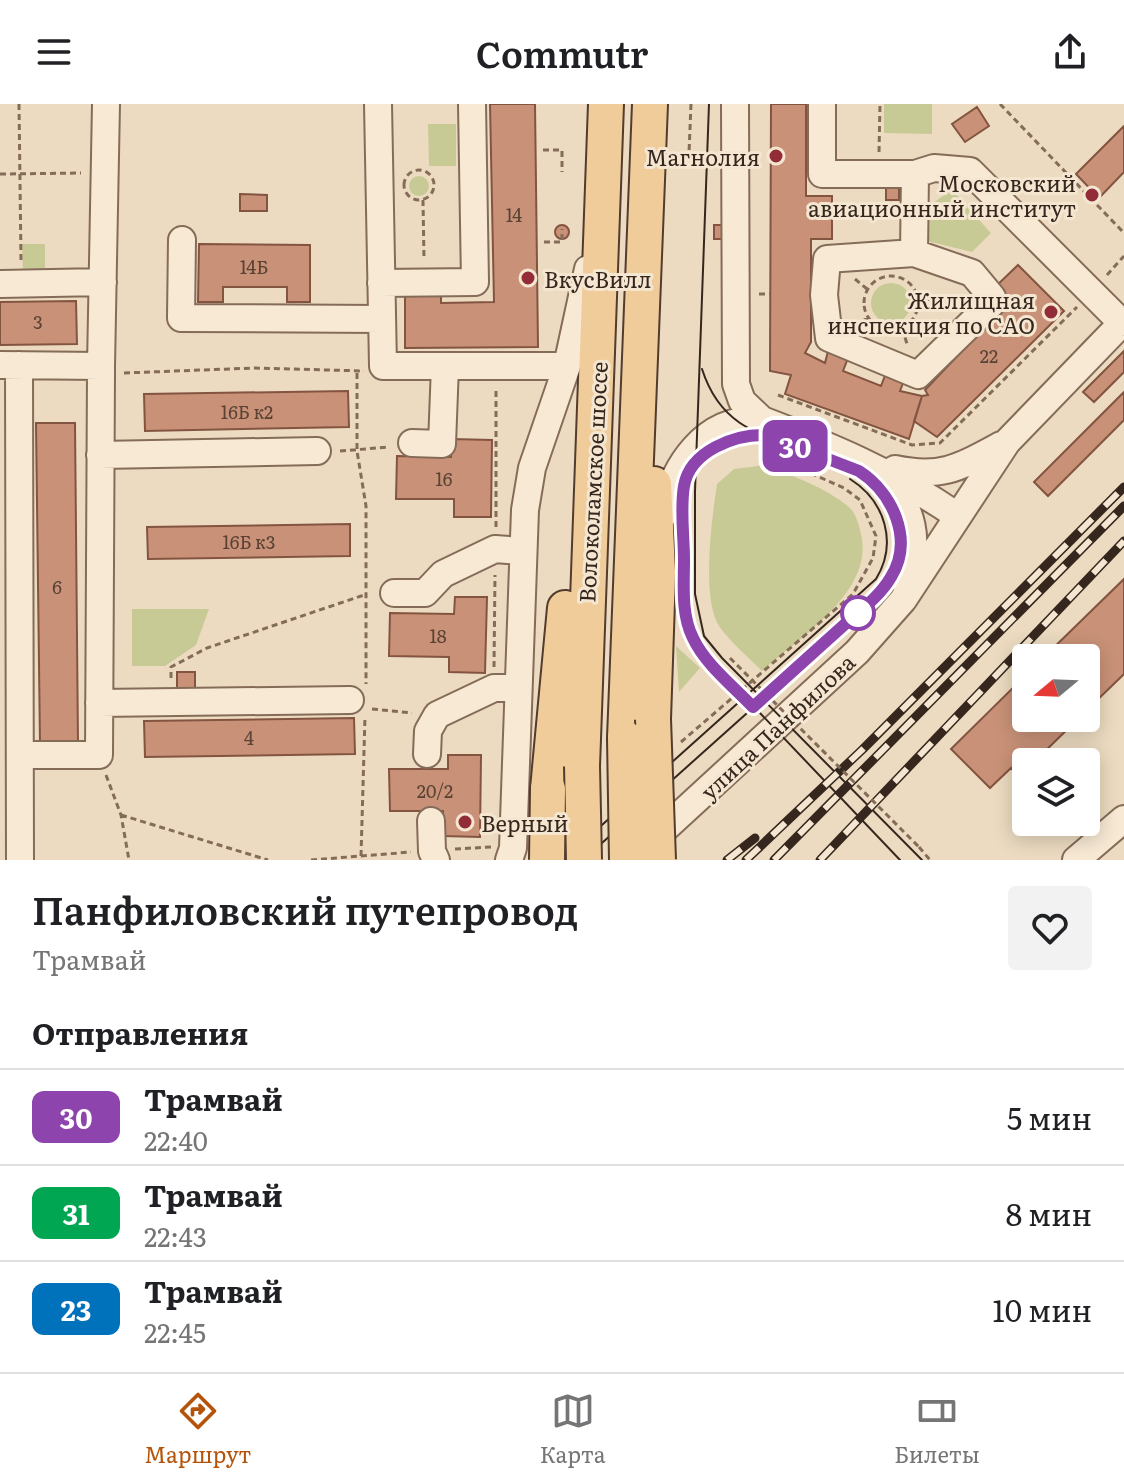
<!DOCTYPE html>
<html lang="ru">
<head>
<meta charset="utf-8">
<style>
	:root { --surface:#fff; --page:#f2f2f2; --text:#202124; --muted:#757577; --line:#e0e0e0; --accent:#b45309 }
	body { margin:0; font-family:Literata,serif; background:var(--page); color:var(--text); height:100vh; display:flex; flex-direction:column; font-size:30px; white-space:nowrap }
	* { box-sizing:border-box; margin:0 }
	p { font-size:26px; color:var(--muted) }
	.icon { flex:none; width:44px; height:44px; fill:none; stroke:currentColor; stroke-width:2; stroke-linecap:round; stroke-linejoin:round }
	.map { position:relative; height:756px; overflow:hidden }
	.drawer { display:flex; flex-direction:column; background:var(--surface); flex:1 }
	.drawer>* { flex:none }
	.badge { padding:0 16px; border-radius:12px; font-size:28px; line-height:52px }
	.needle { width:52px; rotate:251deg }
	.controls { position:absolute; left:1012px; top:540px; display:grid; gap:16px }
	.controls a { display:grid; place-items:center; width:88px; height:88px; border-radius:8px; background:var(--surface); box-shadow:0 4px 20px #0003; font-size:40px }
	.map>.badge { position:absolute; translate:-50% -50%; box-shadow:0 0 0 4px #fff }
	h2 { padding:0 32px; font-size:30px; line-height:72px }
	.round { display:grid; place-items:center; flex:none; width:84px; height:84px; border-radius:8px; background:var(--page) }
	.summary { display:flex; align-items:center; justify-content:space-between; height:136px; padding:0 32px }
	h1 { font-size:38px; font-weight:600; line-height:60px }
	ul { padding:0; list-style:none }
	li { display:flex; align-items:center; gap:24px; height:96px; padding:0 32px; border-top:2px solid var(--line) }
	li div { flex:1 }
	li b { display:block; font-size:30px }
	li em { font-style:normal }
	li .badge { min-width:88px; font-weight:700; text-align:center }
	header { display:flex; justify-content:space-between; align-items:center; height:104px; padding:0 32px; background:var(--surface); font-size:36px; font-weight:600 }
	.dock { display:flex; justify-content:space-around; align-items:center; height:112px; border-top:2px solid var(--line); background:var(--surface); font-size:22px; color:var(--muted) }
	.dock a { display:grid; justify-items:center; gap:4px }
	.dock .current { color:var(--accent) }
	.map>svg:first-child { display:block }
	.green { fill:#c8ca96 }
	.building { fill:#c99278; stroke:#835440; stroke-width:2 }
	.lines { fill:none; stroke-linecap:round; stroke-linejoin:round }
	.minor-casing { stroke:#856c59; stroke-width:30 }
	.major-casing { stroke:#533b2e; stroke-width:38 }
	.path { stroke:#856c59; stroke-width:3; stroke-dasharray:6 4; stroke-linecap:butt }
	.minor { stroke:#f7e9d4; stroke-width:26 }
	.major { stroke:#efcc9a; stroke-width:34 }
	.tram { stroke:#35271d; stroke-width:2 }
	.rail-casing { stroke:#35271d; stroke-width:9 }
	.rail { stroke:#f4e6d0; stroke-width:6; stroke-dasharray:18; stroke-linecap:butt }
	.major-bridge-casing { stroke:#533b2e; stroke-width:38; stroke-linecap:butt }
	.path-bridge { stroke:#856c59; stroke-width:3; stroke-dasharray:6 4; stroke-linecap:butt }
	.major-bridge { stroke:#efcc9a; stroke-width:34 }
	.line-casing { stroke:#fff; stroke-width:18 }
	.line { stroke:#8e44ad; stroke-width:12 }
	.poi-dot { fill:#922c36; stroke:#f4e6d0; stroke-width:3 }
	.stop-dot { fill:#fff; stroke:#8e44ad; stroke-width:4 }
	.labels { text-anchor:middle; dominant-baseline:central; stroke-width:6; stroke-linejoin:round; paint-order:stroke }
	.number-label { font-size:18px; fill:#5a4234 }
	.poi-label { font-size:22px; fill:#35271d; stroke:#f4e6d0; text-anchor:end }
	.street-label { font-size:22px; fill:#35271d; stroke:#f4e6d0 }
</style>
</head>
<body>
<header><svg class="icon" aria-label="menu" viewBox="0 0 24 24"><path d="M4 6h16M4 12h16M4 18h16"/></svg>Commutr<svg class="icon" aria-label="share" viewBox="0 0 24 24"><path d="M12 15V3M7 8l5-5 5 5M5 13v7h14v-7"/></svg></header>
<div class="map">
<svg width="1124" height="756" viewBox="0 0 1124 756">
	<rect width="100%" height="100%" fill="#ecdbc1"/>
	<!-- green -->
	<path class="green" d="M 884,0 L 932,0 L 932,30 L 884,29 Z
		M 428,20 L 456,20 L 456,62 L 429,62 Z
		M409 82a10 10 0 1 1 20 0a10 10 0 1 1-20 0Z
		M 952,86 L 991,129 L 972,148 L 927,137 L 927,103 Z
		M 22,140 L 45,140 L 45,167 L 23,167 Z
		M871 199a20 20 0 1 1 40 0a20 20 0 1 1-40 0Z
		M 766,361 C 794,373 825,383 849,403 C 856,409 859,421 861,430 C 875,487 799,534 762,567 C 748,553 730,538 719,522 C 701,494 712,413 717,380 L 734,365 Z
		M 132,505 L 209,505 L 196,541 L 165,562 L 132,562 Z
		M 676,542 L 700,564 L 679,588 Z"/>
	<!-- building -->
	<path class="building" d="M 490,0 L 535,0 L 538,243 L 405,244 L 405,191 L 441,190 L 441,199 L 494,198 Z
		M 771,0 L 806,0 L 806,92 L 832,92 L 832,135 L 811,135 L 811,238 L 805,249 L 825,259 L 828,247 L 848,254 L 843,267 L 881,282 L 886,269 L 905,274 L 900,287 L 922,292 L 909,335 L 785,290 L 791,271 L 770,267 Z
		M 977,3 L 989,22 L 965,38 L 952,20 Z
		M 1124,22 L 1124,68 L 1099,94 L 1076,70 Z
		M 886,74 L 899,74 L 899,96 L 886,96 Z
		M 240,90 L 267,91 L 267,107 L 240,107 Z
		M555 128a7 7 0 1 1 14 0a7 7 0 1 1-14 0Z
		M 714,121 L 725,121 L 725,135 L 714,135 Z
		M 199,140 L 310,141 L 310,198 L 287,198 L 287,183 L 223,183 L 223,198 L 198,198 Z
		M 1018,161 L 1064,207 L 937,333 L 914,317 L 922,292 L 928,291 L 925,286 L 1006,201 L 993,185 Z
		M 76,197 L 77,240 L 0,241 L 0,198 Z
		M 1124,247 L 1124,268 L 1094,298 L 1083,288 Z
		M 348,287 L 349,323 L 145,327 L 144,290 Z
		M 1124,288 L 1124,316 L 1048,392 L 1034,378 Z
		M 36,319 L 75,319 L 78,640 L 40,640 Z
		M 451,335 L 492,336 L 491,413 L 454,413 L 454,395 L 396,395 L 397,352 L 451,353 Z
		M 350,420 L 350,452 L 148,455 L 147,423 Z
		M 1124,475 L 1124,570 L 1086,607 L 1086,554 L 1043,554 Z
		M 455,493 L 487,493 L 485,569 L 449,568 L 449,553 L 389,552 L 390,509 L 454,510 Z
		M 177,568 L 195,568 L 195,592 L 177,592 Z
		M 1026,571 L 1026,614 L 1079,614 L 1034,658 L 1026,658 L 1026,666 L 1019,673 L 1011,664 L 990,684 L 951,645 Z
		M 354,614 L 355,650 L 145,653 L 144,617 Z
		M 448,651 L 481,651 L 480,733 L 443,732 L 443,707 L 390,707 L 389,665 L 448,665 Z"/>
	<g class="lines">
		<defs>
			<path id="minor" d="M 378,0 L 383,262 L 567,262
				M 735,0 L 736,280 L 742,297 L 762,316
				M 822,0 L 822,70 L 915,70 L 914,149
				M 915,70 L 934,64 L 970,67 L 1122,219
				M 182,136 L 181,214 L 382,215
				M 914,149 L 972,169 L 992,193 L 992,199 L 918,271 L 829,234 L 824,191 L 827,155 Z
				M 381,179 L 475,178 L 472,0
				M 0,180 L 103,178
				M 0,261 L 101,262 L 101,269 L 99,651 L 20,651
				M 19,261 L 20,756
				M 101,262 L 106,0
				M 412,339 L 442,340 L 445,262
				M 100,351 L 317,347
				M 895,365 C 942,375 960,363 1001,341
				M 883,372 C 913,402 922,438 904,477
				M 662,413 C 673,362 704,313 762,316 C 830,342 895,369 956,411
				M 394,489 L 425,489 L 443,470 L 495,445 L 521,447
				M 99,599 L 350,596
				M 427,650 L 428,627 L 437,611 L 494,584 L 518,584
				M 431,717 L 432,747 L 436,756
				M 647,741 L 857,548 L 903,496 L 1007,338 L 1124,217
				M 509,756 L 513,744 L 525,406 L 532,364 L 567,262 L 588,165
				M 1076,756 L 1124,715"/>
			<path id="major" d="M 653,615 L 658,468 L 654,380
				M 625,634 L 650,0
				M 582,662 L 606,0
				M 548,685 L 565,504"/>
		</defs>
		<!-- minor casing -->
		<use href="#minor" class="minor-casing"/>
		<!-- major casing -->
		<use href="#major" class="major-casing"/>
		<!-- path -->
		<path class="path" d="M 19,0 L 21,156
			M 691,0 L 689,49 L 682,62 L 712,62
			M 1000,0 L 1124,129
			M 543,46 L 562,46 L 562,68
			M 879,48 L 880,0
			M404 81a15 15 0 1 1 30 0a15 15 0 1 1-30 0Z
			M 0,70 L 81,69
			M 423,96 L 424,156
			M 544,138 L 562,138 L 562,125
			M 1107,171 L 1124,152
			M864 199a27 27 0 1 1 54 0a27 27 0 1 1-54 0Z
			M 855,175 L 867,185
			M 759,190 L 770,190
			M 918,196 L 965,194
			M 854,221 L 868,214
			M 902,224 L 908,243
			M 124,269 L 255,264 L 364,267
			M 357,269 L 357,347 L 366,402 L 366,580
			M 778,291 L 912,341 L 940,339 L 1077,203
			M 340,347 L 389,343
			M 496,423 L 496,283
			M 494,563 L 495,471
			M 171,574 L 171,563 L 207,544 L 367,490
			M 372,605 L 412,609
			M 681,638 L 853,490 L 873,454 L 876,432 L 860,396 L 844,384 L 763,348
			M 106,671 L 121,711 L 129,756
			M 121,711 L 268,756
			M 919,743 L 930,756
			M 455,745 L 491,743
			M 361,752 L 365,612
			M 311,756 L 411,748"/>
		<!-- minor -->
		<use href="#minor" class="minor"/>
		<!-- major -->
		<use href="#major" class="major"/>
		<!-- tram -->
		<path class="tram" d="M 709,0 L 695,387 L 695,490 L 704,532 L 722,554 L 922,756
			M 693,364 L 723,339 L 763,331
			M 740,588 L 900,756
			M 563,756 L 876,475 C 898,439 885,397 850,375
			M 583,756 L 872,497 C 891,476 904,455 899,426 C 887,349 793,354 740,319 C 721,306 709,287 702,265"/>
		<defs>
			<path id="rail" d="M 727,756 L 755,734
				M 746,756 L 863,645 L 1124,383
				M 774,756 L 1124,402
				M 820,756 L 1124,437"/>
		</defs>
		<!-- rail casing -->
		<use href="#rail" class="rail-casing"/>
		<!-- rail -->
		<use href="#rail" class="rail"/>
		<defs>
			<path id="major-bridge" d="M 653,615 L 658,756
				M 625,634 L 627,756
				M 582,662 L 584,756
				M 547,756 L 548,685"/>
		</defs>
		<!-- major-bridge casing -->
		<use href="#major-bridge" class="major-bridge-casing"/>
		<!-- path-bridge -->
		<path class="path-bridge" d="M 730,554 L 919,743"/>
		<!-- major-bridge -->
		<use href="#major-bridge" class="major-bridge"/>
	</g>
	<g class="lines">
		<defs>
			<path id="line" d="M 766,331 L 859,367 C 893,389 914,436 891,473 C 880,492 861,506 844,521 C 814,548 784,575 753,603 C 733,582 705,560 693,534 C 681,510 684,482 684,456 C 684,432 680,405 684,382 C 690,347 735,330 766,331 Z"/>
		</defs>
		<!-- line casing -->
		<use href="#line" class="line-casing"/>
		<!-- line -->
		<use href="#line" class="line"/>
	</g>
	<!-- markers -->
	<g class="poi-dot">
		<circle cx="776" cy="52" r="8"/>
		<circle cx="1092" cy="91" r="8"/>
		<circle cx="528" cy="174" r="8"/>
		<circle cx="1051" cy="208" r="8"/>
		<circle cx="465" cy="718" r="8"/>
	</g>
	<circle class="stop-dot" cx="858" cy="509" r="16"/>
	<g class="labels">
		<!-- number labels -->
		<g class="number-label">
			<text x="514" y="110">14</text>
			<text x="254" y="162">14Б</text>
			<text x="38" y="217">3</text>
			<text x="989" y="251">22</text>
			<text x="247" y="307">16Б к2</text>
			<text x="444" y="374">16</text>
			<text x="249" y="437">16Б к3</text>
			<text x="57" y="482">6</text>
			<text x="438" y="531">18</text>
			<text x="249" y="633">4</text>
			<text x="435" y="686">20/2</text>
		</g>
		<!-- poi labels -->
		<g class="poi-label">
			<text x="760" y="52">Магнолия</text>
			<text x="1076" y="78">Московский<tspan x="1076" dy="25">авиационный институт</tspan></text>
			<text x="544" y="174" text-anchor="start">ВкусВилл</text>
			<text x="1035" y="195">Жилищная<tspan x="1035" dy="25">инспекция по САО</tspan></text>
			<text x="481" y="718" text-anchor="start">Верный</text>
		</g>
		<!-- street labels -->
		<g class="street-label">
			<text transform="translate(592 378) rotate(-87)">Волоколамское шоссе</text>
			<text transform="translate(777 622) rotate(-43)">улица Панфилова</text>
		</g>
	</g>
</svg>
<div class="controls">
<a><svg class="needle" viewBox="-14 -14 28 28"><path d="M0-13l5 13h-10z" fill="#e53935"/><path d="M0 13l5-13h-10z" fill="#757577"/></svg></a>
<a><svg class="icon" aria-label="layers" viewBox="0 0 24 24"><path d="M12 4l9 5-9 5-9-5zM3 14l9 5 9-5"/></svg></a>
</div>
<b class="badge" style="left:795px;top:342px;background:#8e44ad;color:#fff">30</b>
</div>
<section class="drawer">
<div class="summary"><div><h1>Панфиловский путепровод</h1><p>Трамвай</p></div><a class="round"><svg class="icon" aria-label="heart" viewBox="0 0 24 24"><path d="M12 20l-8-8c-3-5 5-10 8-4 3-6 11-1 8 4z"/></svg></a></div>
<h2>Отправления</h2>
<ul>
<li><span class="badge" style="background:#8e44ad;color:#fff">30</span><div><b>Трамвай</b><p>22:40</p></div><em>5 мин</em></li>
<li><span class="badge" style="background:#00a651;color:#fff">31</span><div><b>Трамвай</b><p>22:43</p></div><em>8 мин</em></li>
<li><span class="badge" style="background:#0072bc;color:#fff">23</span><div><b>Трамвай</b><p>22:45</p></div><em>10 мин</em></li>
</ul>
</section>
<nav class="dock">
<a class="current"><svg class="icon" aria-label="directions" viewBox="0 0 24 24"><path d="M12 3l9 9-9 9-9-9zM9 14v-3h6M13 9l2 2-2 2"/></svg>Маршрут</a>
<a><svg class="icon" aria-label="map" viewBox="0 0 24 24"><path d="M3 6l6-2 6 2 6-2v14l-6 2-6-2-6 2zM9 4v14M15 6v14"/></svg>Карта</a>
<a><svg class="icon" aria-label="tickets" viewBox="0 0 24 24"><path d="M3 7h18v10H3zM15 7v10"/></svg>Билеты</a>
</nav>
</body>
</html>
